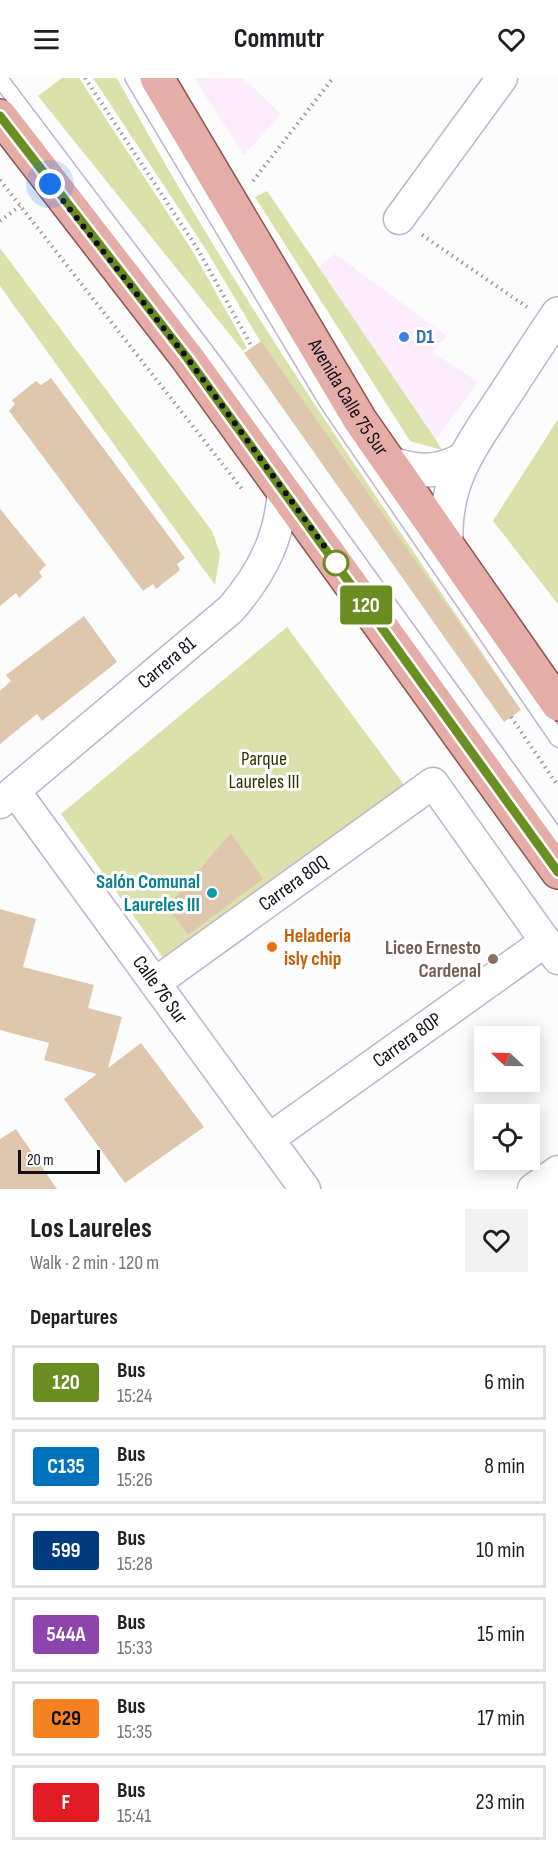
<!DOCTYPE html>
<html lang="en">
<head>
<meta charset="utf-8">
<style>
	:root { --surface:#fff; --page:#f2f2f2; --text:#202124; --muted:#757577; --line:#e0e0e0 }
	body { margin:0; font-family:"Sofia Sans Condensed",sans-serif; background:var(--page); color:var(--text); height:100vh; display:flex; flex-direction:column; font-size:22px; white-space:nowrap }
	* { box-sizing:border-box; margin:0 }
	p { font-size:20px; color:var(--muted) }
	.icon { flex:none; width:33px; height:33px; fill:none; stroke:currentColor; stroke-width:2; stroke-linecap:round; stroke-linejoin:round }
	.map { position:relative; height:1111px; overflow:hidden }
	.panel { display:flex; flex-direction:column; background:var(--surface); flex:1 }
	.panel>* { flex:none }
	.badge { padding:0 12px; border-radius:4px; font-size:21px; line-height:39px }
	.needle { width:39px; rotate:292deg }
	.controls { position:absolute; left:474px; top:948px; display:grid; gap:12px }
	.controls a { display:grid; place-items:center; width:66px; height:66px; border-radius:0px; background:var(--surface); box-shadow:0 3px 15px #0003; font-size:30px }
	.scale { position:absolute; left:18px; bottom:15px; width:82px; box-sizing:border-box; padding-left:6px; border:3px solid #130f1a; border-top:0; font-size:16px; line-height:21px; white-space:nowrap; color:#130f1a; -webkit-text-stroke:4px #fff; paint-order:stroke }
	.you { position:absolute; width:30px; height:30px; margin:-15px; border:4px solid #fff; border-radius:50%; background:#1a73e8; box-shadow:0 0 0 9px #1a73e833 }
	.map>.badge { position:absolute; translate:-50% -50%; box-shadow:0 0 0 3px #fff }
	h2 { padding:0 30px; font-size:22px; line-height:54px }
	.round { display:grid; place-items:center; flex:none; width:63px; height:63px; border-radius:0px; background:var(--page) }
	.summary { display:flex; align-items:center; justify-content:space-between; height:102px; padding:0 30px }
	h1 { font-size:28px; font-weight:700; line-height:45px }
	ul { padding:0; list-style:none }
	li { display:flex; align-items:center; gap:18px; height:75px; margin:0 12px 9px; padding:0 18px; border:3px solid var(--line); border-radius:0px }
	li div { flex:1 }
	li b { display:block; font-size:22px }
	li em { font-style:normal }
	li .badge { min-width:66px; font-weight:700; text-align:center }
	header { display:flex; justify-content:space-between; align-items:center; height:78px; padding:0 30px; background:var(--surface); font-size:27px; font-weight:700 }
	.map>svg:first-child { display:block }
	.commercial { fill:#fcecfe }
	.green { fill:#dbe1aa }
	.building { fill:#dfc7ae }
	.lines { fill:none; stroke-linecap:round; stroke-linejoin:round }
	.service-casing { stroke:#beb3d1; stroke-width:18 }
	.minor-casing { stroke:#beb3d1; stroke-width:33 }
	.tertiary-casing { stroke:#beb3d1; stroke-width:36 }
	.primary-casing { stroke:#8f5351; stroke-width:36 }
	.path { stroke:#9b999e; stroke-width:4; stroke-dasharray:1.5 4.5; stroke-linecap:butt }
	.service { stroke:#fff; stroke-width:15 }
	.minor { stroke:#fff; stroke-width:30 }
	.tertiary { stroke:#fff; stroke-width:33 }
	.primary { stroke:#e4ada8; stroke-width:33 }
	.line-casing { stroke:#fff; stroke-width:14 }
	.line { stroke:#6b8e23; stroke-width:9 }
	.walk { stroke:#130f1a; stroke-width:6; stroke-dasharray:0 10.8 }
	.shop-dot { fill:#3f7fe0; stroke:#fff; stroke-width:2 }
	.stop-dot { fill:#fff; stroke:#6b8e23; stroke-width:3 }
	.culture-dot { fill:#0f9aa8; stroke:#fff; stroke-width:2 }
	.food-dot { fill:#e8710a; stroke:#fff; stroke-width:2 }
	.education-dot { fill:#8d6e63; stroke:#fff; stroke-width:2 }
	.labels { text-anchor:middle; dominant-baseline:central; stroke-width:6; stroke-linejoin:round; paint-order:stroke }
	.shop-label { font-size:20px; font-weight:bold; fill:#366cbe; stroke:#fff; text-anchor:start }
	.street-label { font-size:20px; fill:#130f1a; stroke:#fff }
	.park-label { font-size:20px; fill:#303301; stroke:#fff }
	.culture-label { font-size:20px; font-weight:bold; fill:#0d838f; stroke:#fff; text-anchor:end }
	.food-label { font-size:20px; font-weight:bold; fill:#c56008; stroke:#fff; text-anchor:start }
	.education-label { font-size:20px; font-weight:bold; fill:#785e54; stroke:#fff; text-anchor:end }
</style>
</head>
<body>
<header><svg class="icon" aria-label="menu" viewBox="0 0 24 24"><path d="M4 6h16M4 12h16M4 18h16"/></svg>Commutr<svg class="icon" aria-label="heart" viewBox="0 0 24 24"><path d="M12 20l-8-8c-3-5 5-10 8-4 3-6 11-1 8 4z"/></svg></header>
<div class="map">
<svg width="558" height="1111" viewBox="0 0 558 1111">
	<rect width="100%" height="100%" fill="#fcfcfc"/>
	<!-- commercial -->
	<path class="commercial" d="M 194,0 L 243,0 L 281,36 L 244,77 Z
		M 335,176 L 447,258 L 432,274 L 478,304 L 436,362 L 318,189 Z"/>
	<!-- green -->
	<path class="green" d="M 62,0 L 79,0 L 192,172 L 247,270 L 243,273 L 38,18 Z
		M 93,0 L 117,0 C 236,220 381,425 521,632 L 259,261 L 205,170 Z
		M 267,113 L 436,362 L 442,372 L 410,363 L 255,119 Z
		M 0,170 L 212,453 L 220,476 L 215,507 L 0,208 Z
		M 558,341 L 558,526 L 493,443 Z
		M 287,549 L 405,708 L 164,881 L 61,736 Z"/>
	<!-- building -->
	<path class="building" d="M 261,263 L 521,632 L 504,644 L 244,275 Z
		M 51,300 L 185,480 L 177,486 L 180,492 L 156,511 L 153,506 L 143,513 L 9,333 L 15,326 L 12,322 L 36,303 L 41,307 Z
		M 0,431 L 46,487 L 39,494 L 42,499 L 19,520 L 16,515 L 0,528 Z
		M 84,538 L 117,584 L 42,643 L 37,636 L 0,666 L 0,613 L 11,603 L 6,597 Z
		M 231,755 L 263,801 L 188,857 L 167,829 Z
		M 0,831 L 36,841 L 23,889 L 94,907 L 88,930 L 122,939 L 108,990 L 141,965 L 204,1049 L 125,1105 L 64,1021 L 97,996 L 44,982 L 49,965 L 0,952 Z
		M 16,1051 L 57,1111 L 0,1111 L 0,1061 Z"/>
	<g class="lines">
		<defs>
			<path id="service" d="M 133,0 L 327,324 L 558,661
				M 0,1 L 216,287 L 558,761"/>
			<g id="minor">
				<path d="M 399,141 L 502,0"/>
				<path id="s1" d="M 15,713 L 305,1111"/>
				<path id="s2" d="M 0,725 L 231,531 C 262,495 280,460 283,412"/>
				<path id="s3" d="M 155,905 L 433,705 L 558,881"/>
				<path id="s4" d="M 269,1061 L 546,863"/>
				<path d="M 533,1111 L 558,1093"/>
			</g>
			<path id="tertiary" d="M 388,385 C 415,394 436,396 462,382
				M 446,466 C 443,404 470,370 502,321 C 521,292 539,264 558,236"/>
			<g id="primary">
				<path id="s5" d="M 157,0 L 360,342 L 558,626"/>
				<path d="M 0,38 L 188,281 L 558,794"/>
			</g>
		</defs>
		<!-- service casing -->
		<use href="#service" class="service-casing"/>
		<!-- minor casing -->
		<use href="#minor" class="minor-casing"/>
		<!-- tertiary casing -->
		<use href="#tertiary" class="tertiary-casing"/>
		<!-- primary casing -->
		<use href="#primary" class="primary-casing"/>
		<!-- path -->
		<path class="path" d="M 85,0 L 197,170 L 251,267
			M 0,102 L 242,411
			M 253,103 L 333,0
			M 0,143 L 20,128
			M 422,157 L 527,229
			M 511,639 L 558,708"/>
		<!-- service -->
		<use href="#service" class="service"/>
		<!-- minor -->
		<use href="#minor" class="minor"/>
		<!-- tertiary -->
		<use href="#tertiary" class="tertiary"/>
		<!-- primary -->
		<use href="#primary" class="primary"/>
	</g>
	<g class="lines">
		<defs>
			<path id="line" d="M 0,38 L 188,281 L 558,794"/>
		</defs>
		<!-- line casing -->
		<use href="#line" class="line-casing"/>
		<!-- line -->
		<use href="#line" class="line"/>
		<!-- walk -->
		<path class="walk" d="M 50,106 L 188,281 L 338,487 L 336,485"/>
	</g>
	<!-- markers -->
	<circle class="shop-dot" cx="404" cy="259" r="6"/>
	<circle class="stop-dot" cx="336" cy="485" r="12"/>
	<circle class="culture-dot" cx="212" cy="815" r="6"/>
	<circle class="food-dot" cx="272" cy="869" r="6"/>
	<circle class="education-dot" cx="493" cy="881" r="6"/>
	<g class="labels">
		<!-- shop labels -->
		<g class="shop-label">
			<text x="416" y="259">D1</text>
		</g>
		<!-- street labels -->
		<g class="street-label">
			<text stroke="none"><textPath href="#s5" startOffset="372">Avenida Calle 75 Sur</textPath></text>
			<text stroke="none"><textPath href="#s2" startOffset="218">Carrera 81</textPath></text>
			<text stroke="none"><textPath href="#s3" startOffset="171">Carrera 80Q</textPath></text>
			<text stroke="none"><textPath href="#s1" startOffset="246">Calle 76 Sur</textPath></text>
			<text stroke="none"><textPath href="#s4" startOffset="170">Carrera 80P</textPath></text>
		</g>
		<!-- park labels -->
		<g class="park-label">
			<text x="264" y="681">Parque<tspan x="264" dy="23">Laureles III</tspan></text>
		</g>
		<!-- culture labels -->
		<g class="culture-label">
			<text x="200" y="804">Salón Comunal<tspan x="200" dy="23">Laureles III</tspan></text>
		</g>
		<!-- food labels -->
		<g class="food-label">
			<text x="284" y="858">Heladeria<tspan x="284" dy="23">isly chip</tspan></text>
		</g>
		<!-- education labels -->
		<g class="education-label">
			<text x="481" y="870">Liceo Ernesto<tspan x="481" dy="23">Cardenal</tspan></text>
		</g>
	</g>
</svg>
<div class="controls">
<a><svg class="needle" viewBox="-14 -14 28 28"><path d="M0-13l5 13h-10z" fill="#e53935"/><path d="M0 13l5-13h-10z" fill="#757577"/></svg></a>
<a><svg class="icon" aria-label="locate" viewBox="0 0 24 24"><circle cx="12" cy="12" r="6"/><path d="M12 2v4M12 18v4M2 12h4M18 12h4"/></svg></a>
</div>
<div class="scale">20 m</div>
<div class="you" style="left:50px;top:106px"></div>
<b class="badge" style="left:366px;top:527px;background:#6b8e23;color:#fff">120</b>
</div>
<section class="panel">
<div class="summary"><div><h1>Los Laureles</h1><p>Walk · 2 min · 120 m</p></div><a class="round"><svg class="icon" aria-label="heart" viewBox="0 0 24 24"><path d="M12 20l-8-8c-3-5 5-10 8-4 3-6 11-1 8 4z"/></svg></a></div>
<h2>Departures</h2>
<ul>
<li><span class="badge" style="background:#6b8e23;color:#fff">120</span><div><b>Bus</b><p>15:24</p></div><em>6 min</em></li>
<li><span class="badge" style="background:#0072bc;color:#fff">C135</span><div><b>Bus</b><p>15:26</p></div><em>8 min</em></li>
<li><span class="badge" style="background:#003b80;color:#fff">599</span><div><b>Bus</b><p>15:28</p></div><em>10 min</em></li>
<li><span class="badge" style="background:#8e44ad;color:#fff">544A</span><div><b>Bus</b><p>15:33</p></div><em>15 min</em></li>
<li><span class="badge" style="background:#f58220;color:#111">C29</span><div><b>Bus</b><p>15:35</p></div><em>17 min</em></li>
<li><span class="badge" style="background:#e01b24;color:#fff">F</span><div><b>Bus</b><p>15:41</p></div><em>23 min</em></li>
</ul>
</section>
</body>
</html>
